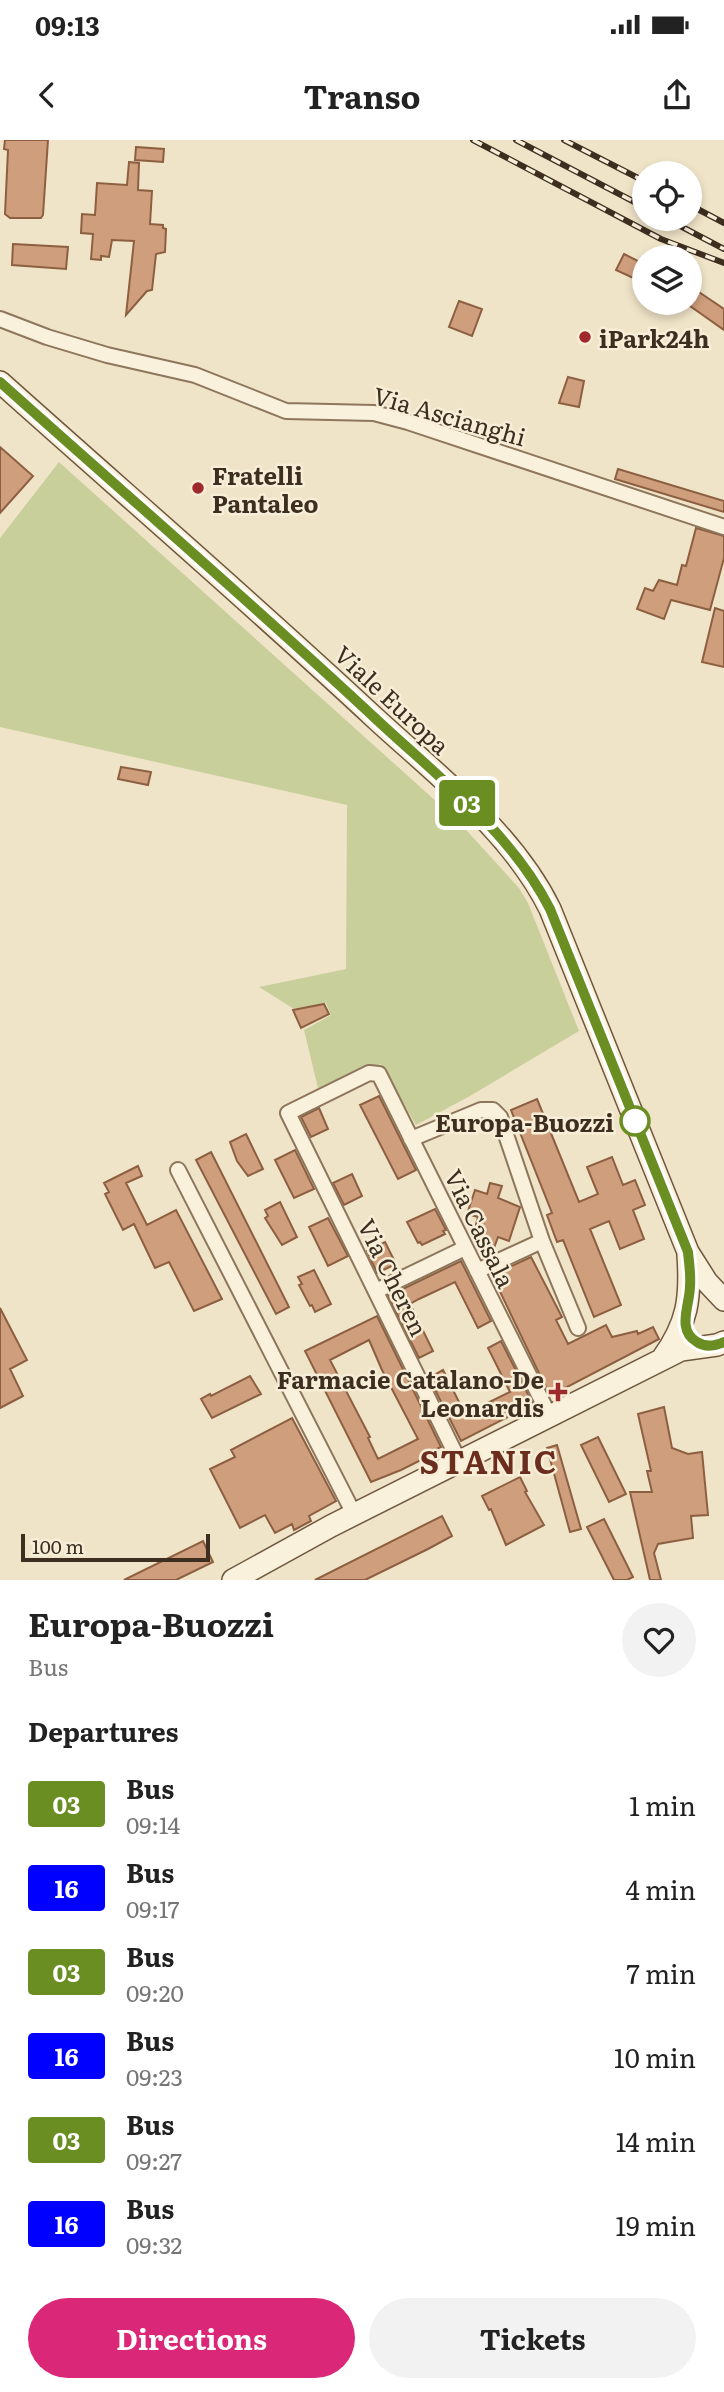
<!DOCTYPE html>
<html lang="en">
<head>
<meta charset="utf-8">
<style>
	:root { --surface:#fff; --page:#f2f2f2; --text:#222; --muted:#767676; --accent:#db2777 }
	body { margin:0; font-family:Literata,serif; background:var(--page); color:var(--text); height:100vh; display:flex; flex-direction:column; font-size:26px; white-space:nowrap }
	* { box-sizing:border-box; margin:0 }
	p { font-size:23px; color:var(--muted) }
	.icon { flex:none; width:38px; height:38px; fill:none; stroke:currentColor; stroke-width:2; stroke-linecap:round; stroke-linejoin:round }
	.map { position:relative; height:1440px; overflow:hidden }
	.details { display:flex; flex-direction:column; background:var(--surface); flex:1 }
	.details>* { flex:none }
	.badge { padding:0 14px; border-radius:5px; font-size:24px; line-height:46px }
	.controls { position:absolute; left:632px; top:21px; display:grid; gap:14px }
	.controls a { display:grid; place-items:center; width:70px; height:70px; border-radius:50%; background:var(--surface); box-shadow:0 4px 10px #0003; font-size:35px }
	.scale { position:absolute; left:21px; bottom:18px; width:189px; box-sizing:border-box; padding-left:7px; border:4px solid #3d2e20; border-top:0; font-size:19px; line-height:24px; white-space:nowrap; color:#3d2e20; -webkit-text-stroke:5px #f7eed8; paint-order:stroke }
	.map>.badge { position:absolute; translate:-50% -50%; box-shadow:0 0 0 4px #fff }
	h2 { padding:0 28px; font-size:26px; line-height:63px }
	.round { display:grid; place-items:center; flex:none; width:74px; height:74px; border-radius:37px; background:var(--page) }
	.overview { display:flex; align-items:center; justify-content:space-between; height:119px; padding:0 28px }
	h1 { font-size:33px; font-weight:700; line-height:52px }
	.action { display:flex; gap:14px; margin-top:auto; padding:14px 28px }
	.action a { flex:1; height:80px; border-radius:42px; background:var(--accent); color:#fff; font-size:28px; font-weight:700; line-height:80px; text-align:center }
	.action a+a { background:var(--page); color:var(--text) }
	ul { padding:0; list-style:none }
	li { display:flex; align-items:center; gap:21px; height:84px; padding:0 28px }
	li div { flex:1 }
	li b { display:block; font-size:26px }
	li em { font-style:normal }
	li .badge { min-width:77px; font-weight:700; text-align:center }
	.status { display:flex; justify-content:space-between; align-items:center; height:49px; padding:0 35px; background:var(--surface); direction:ltr }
	.status svg { height:19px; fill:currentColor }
	header { display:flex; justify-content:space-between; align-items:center; height:91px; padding:0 28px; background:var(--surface); font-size:32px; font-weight:700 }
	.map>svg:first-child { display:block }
	.green { fill:#c9cf9b }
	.building { fill:#cf9f7d; stroke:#8d5f41; stroke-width:2; fill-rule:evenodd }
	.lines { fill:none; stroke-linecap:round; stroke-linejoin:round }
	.street-casing { stroke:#8d765c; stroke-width:18 }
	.secondary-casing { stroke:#6f573f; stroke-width:24 }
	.street { stroke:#faf1dc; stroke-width:14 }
	.secondary { stroke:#faf1dc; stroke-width:21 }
	.rail-casing { stroke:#3d2e20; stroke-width:6 }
	.rail { stroke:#f7eed8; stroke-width:3.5; stroke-dasharray:10; stroke-linecap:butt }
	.line-casing { stroke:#fff; stroke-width:16 }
	.line { stroke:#6b8e23; stroke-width:10 }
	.poi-dot { fill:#9e2a2b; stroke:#f7eed8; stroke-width:2.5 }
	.stop-dot { fill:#fff; stroke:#6b8e23; stroke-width:3.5 }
	.labels { text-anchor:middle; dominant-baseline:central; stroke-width:5; stroke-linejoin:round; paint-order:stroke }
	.poi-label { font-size:24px; font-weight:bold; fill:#3d2e20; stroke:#f7eed8; text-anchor:start }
	.street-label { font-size:24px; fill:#3d2e20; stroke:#f7eed8 }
	.stop-label { font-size:24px; font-weight:bold; fill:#3d2e20; stroke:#f7eed8; text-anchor:end }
	.district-label { font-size:32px; font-weight:bold; letter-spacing:2px; fill:#6b2e1e; stroke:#f7eed8 }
</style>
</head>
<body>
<div class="status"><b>09:13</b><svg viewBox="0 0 49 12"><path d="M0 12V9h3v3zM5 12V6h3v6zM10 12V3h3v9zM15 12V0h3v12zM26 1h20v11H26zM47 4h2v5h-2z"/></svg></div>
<header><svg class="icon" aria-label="back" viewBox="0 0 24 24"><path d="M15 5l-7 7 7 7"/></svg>Transo<svg class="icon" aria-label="share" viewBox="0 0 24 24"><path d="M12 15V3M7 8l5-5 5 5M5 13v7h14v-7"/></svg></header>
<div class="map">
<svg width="724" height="1440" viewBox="0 0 724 1440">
	<rect width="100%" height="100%" fill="#f0e4c8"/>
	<!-- green -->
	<path class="green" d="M 59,322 L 458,681 L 519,748 L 528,763 L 579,891 L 470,956 L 416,985 L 381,924 L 318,948 L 304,890 L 331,875 L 326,863 L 294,869 L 259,847 L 346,829 L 347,665 L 0,587 L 0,398 Z"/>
	<!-- building -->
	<path class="building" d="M 5,0 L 48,0 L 43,75 L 41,78 L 10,78 L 5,74 L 8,10 L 4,9 Z
		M 136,7 L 164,9 L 163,22 L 135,20 Z
		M 129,22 L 139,23 L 138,50 L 152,51 L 150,84 L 163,85 L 163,88 L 166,89 L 165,112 L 156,114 L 152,150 L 147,151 L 126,175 L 134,101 L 112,100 L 109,117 L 101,116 L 101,120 L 91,119 L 93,94 L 81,93 L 82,74 L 95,75 L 97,43 L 127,45 Z
		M 13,104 L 68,107 L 66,129 L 12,125 Z
		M 624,114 L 644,124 L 644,143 L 616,130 Z
		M 690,146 L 724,169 L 724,190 L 690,166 Z
		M 459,161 L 482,169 L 472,196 L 449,187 Z
		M 568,237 L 584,241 L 579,267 L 559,263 Z
		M 0,307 L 33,336 L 0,373 Z
		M 618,329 L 724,361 L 724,372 L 615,339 Z
		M 696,388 L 724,396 L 724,418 L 710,470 L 671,460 L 664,479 L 637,469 L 645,448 L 653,451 L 659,440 L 677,445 L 682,425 L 686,426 Z
		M 715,468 L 724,471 L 724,527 L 702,522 Z
		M 121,627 L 151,632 L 148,645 L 118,639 Z
		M 324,864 L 329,874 L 301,888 L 293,870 Z
		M 379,956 L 416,1030 L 398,1039 L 360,965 Z
		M 537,959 L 579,1062 L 598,1054 L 587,1027 L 612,1017 L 623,1045 L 635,1040 L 645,1065 L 633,1070 L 644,1099 L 620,1109 L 609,1081 L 590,1089 L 621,1165 L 594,1177 L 563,1100 L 557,1102 L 547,1075 L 552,1073 L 511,970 Z
		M 319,968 L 328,989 L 311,997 L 301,977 Z
		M 246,994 L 263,1029 L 248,1036 L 237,1021 L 230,1002 Z
		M 295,1010 L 314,1049 L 294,1058 L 275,1020 Z
		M 211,1012 L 289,1167 L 276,1174 L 196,1020 Z
		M 138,1026 L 142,1036 L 126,1043 L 147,1085 L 176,1070 L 222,1159 L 194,1171 L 169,1122 L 155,1128 L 134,1084 L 123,1090 L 105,1054 L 109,1052 L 104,1043 Z
		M 352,1034 L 362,1056 L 344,1065 L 333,1043 Z
		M 490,1043 L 502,1046 L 498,1058 L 520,1067 L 509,1101 L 498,1097 L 494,1108 L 482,1104 L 486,1092 L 475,1088 L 478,1077 L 467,1074 L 475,1050 L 487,1054 Z
		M 280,1062 L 297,1097 L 282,1105 L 265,1078 L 268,1076 L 265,1070 Z
		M 435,1069 L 446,1090 L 443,1091 L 445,1094 L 422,1105 L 420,1102 L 418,1103 L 407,1082 Z
		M 328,1078 L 348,1116 L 328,1126 L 309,1087 Z
		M 385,1102 L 396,1124 L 377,1133 L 367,1111 Z
		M 531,1117 L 562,1177 L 556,1180 L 568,1204 L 606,1185 L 612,1197 L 637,1191 L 638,1194 L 653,1187 L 659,1199 L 550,1256 L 492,1135 Z
		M 461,1121 L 491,1181 L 478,1188 L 455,1142 L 419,1159 L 410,1164 L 433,1211 L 419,1218 L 388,1156 Z
		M 314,1130 L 331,1164 L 315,1172 L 312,1165 L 310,1166 L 299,1145 L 302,1144 L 298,1137 Z
		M 0,1168 L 27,1220 L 10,1229 L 23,1256 L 0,1268 Z
		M 377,1176 L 441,1307 L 434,1310 L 435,1313 L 401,1330 L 371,1342 L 305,1211 ZM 369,1200 L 382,1230 L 418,1299 L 378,1319 L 368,1298 L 370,1297 L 330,1220 Z
		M 501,1201 L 533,1264 L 461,1301 L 429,1238 L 443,1230 L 465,1274 L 510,1252 L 488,1208 Z
		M 250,1236 L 261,1254 L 212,1278 L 201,1259 L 210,1254 L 211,1256 Z
		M 664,1267 L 672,1308 L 688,1314 L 702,1312 L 708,1375 L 691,1376 L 693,1398 L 658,1404 L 654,1413 L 661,1440 L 650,1440 L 630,1352 L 652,1352 L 647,1331 L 651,1331 L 638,1274 Z
		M 292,1278 L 336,1361 L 309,1376 L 311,1381 L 294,1390 L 292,1384 L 275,1393 L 265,1375 L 240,1388 L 210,1329 L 235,1317 L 231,1310 Z
		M 598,1297 L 626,1354 L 609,1362 L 581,1305 Z
		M 557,1305 L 581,1389 L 570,1392 L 547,1308 Z
		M 520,1337 L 527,1351 L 525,1352 L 544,1385 L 506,1405 L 491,1369 L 489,1370 L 482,1356 Z
		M 442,1376 L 452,1396 L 428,1409 L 365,1440 L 315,1440 Z
		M 604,1379 L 633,1437 L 627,1440 L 614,1440 L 587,1387 Z
		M 203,1401 L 213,1422 L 176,1440 L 124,1440 Z"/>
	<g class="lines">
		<defs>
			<path id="street" d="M 0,179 L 47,197 L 107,215 L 195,235 L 286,271 L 374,273 L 408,282 L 724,387
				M 411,999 L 481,970 L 493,970 L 500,977 L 542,1101 L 578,1188
				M 178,1030 L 354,1374
				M 477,1131 L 542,1101
				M 376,1151 L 465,1108
				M 459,1321 L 288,973 L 369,933 L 379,934 L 550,1277"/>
			<path id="secondary" d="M 0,242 C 125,354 253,464 376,579 C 438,636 512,692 550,769 L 688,1112 L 707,1142 L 724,1160
				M 662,1219 C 688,1183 691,1158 688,1115
				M 233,1440 L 331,1386 L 681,1210 L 717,1205 L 724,1202"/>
		</defs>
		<!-- street casing -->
		<use href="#street" class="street-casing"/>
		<!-- secondary casing -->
		<use href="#secondary" class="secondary-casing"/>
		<!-- street -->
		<use href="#street" class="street"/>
		<!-- secondary -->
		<use href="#secondary" class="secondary"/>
		<defs>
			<path id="rail" d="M 473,0 L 661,99 L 724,123
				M 516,0 L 644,67
				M 564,0 L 644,41
				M 690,65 L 724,83
				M 667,79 L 724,109"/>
		</defs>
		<!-- rail casing -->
		<use href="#rail" class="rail-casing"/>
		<!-- rail -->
		<use href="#rail" class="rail"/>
	</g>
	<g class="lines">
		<defs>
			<path id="line" d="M 0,242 C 125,354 253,464 376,579 C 438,637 511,692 550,769 L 688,1112 C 689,1123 691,1135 690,1146 C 690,1165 676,1190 697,1202 C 706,1208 715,1206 724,1202"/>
		</defs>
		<!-- line casing -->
		<use href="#line" class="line-casing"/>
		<!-- line -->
		<use href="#line" class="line"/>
	</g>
	<!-- markers -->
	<g class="poi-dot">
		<circle cx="585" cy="197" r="7"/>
		<circle cx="198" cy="348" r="7"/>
		<path d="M554.5 1241.5h7v7h7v7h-7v7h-7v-7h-7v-7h7z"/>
	</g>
	<circle class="stop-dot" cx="635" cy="981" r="14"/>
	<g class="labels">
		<!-- poi labels -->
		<g class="poi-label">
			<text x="599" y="197">iPark24h</text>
			<text x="212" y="334">Fratelli<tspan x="212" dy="28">Pantaleo</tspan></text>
			<text x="544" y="1238" text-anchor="end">Farmacie Catalano-De<tspan x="544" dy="28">Leonardis</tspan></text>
		</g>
		<!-- street labels -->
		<g class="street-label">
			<text transform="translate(450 275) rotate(16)">Via Ascianghi</text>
			<text transform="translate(393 559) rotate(43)">Viale Europa</text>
			<text transform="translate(481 1088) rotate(64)">Via Cassala</text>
			<text transform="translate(394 1137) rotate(64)">Via Cheren</text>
		</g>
		<!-- stop labels -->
		<g class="stop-label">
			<text x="614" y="981">Europa-Buozzi</text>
		</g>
		<!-- district labels -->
		<g class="district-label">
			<text x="489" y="1320">STANIC</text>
		</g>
	</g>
</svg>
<div class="controls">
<a><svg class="icon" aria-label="locate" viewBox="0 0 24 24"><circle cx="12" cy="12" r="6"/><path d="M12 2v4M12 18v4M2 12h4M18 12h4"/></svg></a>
<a><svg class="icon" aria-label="layers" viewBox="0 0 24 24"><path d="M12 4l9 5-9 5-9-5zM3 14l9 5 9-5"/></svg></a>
</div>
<div class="scale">100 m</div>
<b class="badge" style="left:467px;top:663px;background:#6b8e23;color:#fff">03</b>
</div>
<section class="details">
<div class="overview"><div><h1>Europa-Buozzi</h1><p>Bus</p></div><a class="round"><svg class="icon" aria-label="heart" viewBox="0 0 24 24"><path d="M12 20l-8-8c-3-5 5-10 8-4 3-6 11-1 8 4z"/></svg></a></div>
<h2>Departures</h2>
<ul>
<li><span class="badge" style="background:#6b8e23;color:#fff">03</span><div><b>Bus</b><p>09:14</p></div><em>1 min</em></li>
<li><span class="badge" style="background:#00f;color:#fff">16</span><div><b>Bus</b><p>09:17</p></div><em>4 min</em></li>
<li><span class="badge" style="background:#6b8e23;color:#fff">03</span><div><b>Bus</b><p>09:20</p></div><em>7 min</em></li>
<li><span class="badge" style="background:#00f;color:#fff">16</span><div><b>Bus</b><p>09:23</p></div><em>10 min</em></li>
<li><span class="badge" style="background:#6b8e23;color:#fff">03</span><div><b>Bus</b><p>09:27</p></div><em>14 min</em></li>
<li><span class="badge" style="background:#00f;color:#fff">16</span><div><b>Bus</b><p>09:32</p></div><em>19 min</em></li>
</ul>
<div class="action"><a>Directions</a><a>Tickets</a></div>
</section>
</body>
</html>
